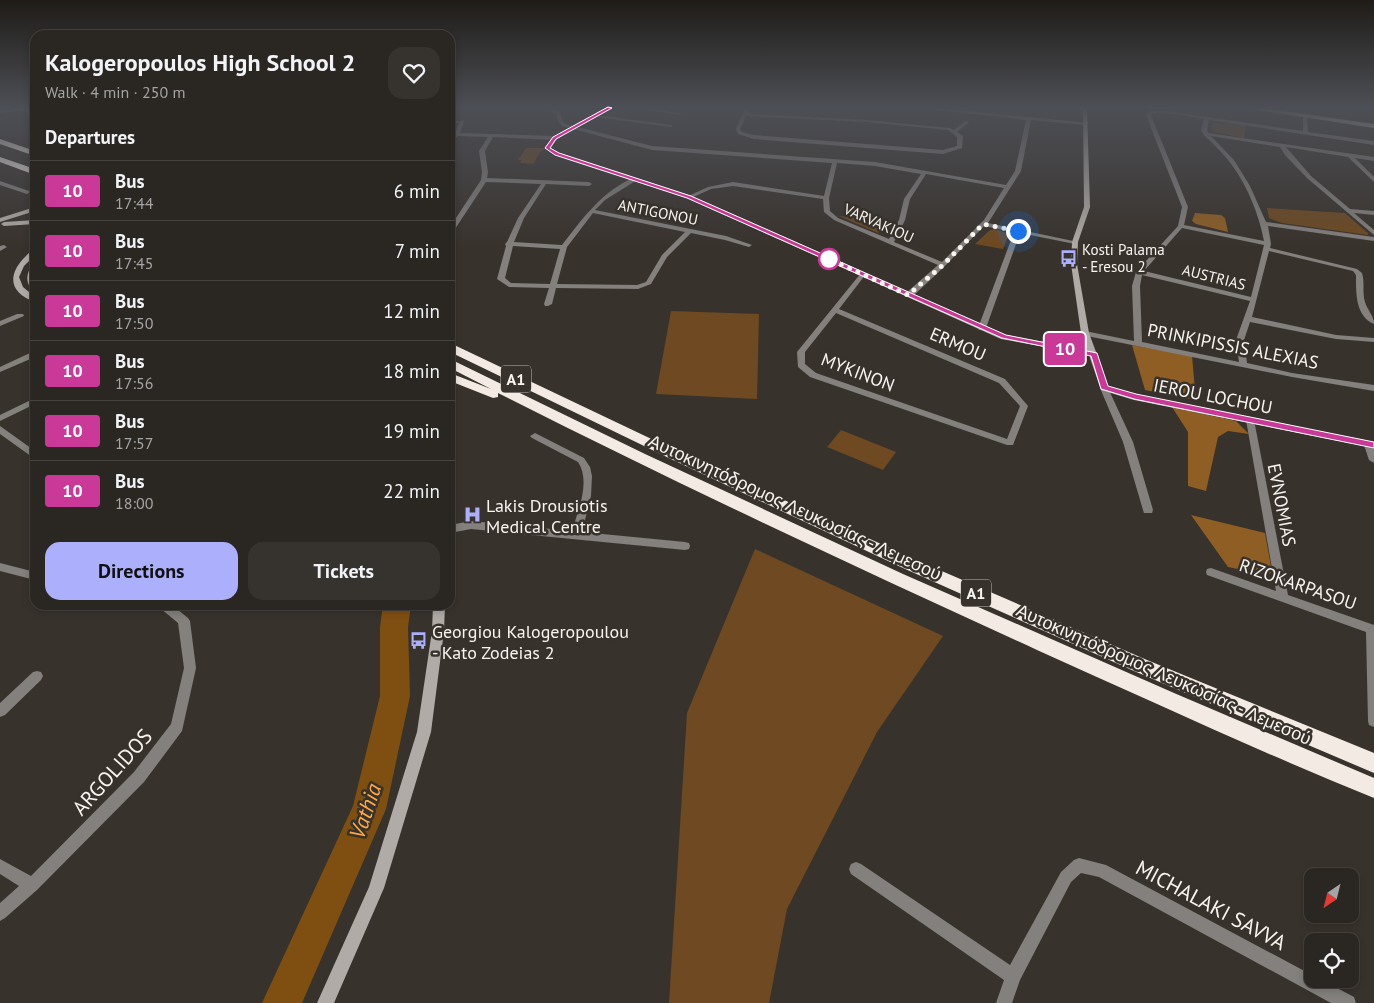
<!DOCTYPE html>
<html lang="en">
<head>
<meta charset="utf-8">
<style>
	:root { --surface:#2a2621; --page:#36322e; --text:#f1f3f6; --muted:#a5a5a5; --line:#46433f; --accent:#acaffb }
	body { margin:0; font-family:"PT Sans",sans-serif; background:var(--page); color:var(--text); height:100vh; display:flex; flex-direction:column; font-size:19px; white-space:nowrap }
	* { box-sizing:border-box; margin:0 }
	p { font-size:16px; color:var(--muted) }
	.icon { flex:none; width:28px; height:28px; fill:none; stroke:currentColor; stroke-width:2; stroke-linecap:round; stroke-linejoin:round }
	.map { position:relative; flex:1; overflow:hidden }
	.sheet { position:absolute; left:30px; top:30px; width:425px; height:580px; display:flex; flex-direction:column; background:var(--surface); border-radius:15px; box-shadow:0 2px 8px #0003,0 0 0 1px var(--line) }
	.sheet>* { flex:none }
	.badge { padding:0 10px; border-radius:4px; font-size:18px; line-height:32px }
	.needle { width:32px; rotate:215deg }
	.buttons { position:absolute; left:1304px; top:868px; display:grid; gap:10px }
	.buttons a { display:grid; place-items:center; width:55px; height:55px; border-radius:10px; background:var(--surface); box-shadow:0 2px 8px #0003,0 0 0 1px var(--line); font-size:25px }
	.you { position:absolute; width:25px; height:25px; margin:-12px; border:4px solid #fff; border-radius:50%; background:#1a73e8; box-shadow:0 0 0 8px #1a73e833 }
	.map>.badge { position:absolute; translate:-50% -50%; box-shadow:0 0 0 2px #fff }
	h2 { padding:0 15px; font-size:19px; line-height:45px }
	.round { display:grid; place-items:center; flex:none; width:52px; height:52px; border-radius:15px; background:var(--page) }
	.overview { display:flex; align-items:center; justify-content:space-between; height:85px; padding:0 15px }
	h1 { font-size:24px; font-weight:800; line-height:38px }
	.primary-button { display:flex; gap:10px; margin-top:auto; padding:10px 15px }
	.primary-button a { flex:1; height:58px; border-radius:15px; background:var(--accent); color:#111; font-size:20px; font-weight:800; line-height:58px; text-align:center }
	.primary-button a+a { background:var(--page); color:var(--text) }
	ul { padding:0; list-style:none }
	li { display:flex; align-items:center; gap:15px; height:60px; padding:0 15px; border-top:1px solid var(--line) }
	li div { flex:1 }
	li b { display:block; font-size:19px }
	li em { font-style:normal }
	li .badge { min-width:55px; font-weight:700; text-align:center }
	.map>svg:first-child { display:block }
	.green { fill:#6e4921 }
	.forest { fill:#8f5e24 }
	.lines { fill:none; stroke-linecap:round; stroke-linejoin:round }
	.river { fill:#7f4f11; fill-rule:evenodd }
	.street { fill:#83807d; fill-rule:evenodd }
	.secondary { fill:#b0aba6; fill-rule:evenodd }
	.primary { fill:#d3ccc6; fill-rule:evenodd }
	.highway { fill:#f3ebe3; fill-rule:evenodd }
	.line { fill:#ca3998; stroke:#fff }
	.walk { stroke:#f8f4f0; stroke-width:5; stroke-dasharray:0 9 }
	.stop-dot { fill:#fff; stroke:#ca3998; stroke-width:2.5 }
	.labels { text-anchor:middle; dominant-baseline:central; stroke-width:5; stroke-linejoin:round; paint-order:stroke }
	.far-street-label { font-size:15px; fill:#f8f4f0; stroke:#38322c }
	.far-poi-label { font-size:15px; fill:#f8f4f0; stroke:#38322c; text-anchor:start }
	.shield { fill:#38322c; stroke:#bebab5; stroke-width:1 }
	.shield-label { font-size:16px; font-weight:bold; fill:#f8f4f0 }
	.street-label { font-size:18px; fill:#f8f4f0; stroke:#38322c }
	.poi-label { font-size:18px; fill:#f8f4f0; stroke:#38322c; text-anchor:start }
	.near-street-label { font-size:21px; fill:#f8f4f0; stroke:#38322c }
	.near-water-label { font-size:22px; font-style:italic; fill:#ffa944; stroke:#38322c }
</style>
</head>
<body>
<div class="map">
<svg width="1374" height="1003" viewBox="0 0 1374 1003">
	<rect width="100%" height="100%" fill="#38322c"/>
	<!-- green -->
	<path class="green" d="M 1213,122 L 1246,125 L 1244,138 L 1214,132 L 1211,130 Z
		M 526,148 L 544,148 L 545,150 L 541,151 L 533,164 L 520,163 L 521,160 L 518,160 Z
		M 1267,208 L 1345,213 L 1368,233 L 1368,235 L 1282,223 L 1269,218 Z
		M 839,216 L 889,221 L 878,233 Z
		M 996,229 L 1009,234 L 1003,249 L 975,244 L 990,230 Z
		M 671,311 L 759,314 L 757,399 L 656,394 Z
		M 841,430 L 896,452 L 883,470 L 827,447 Z
		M 755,549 L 943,636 L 877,732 L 787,909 L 769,1003 L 669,1003 L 687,713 Z"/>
	<!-- forest -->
	<path class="forest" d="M 1195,213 L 1221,215 L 1225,218 L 1228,232 L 1196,224 L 1192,221 Z
		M 1132,345 L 1192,356 L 1196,400 L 1145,390 Z
		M 1172,407 L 1236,421 L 1249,434 L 1228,431 L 1218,437 L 1206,491 L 1188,486 L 1188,432 Z
		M 1191,515 L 1265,533 L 1272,572 L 1267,575 L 1228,567 Z"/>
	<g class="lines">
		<!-- river -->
		<path class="river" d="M 383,605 L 411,605 L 408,627 L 410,696 L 386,809 L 302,1003 L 262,1003 L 353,806 L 380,696 L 380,627 Z"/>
		<!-- street -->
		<path class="street" d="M 15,108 L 29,108 L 31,112 L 35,113 L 35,116 L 27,114 L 25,110 L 0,113 L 0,111 Z
			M 546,108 L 552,108 L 560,112 L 563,122 L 566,124 L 652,146 L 875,162 L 1006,185 L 1015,171 L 1026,120 L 918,108 L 938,108 L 1089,123 L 1087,125 L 1031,120 L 1021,171 L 988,223 L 1078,242 L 1075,244 L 1020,233 L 986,328 L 985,330 L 979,330 L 978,328 L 1014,232 L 984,226 L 945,266 L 912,297 L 906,297 L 906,293 L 938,265 L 834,220 L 824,212 L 823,199 L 733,186 L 711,189 L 689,199 L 686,197 L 708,187 L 733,182 L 824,196 L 832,163 L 652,150 L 562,126 L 559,123 L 556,114 ZM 837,163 L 875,166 L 921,174 L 904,199 L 899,220 L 889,239 L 838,218 L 830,211 L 829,198 ZM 926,174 L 1004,188 L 984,220 L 942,262 L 894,242 L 905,220 L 910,199 Z
			M 635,108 L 650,108 L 682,114 L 680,115 Z
			M 745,108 L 750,108 L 748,114 L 866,120 L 949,128 L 954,130 L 965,121 L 969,122 L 957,132 L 963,136 L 962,148 L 943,154 L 754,139 L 738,134 L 736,129 ZM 746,116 L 866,122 L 948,130 L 957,137 L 957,146 L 943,150 L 754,135 L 742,132 L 740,129 Z
			M 1063,108 L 1083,108 L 1088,110 L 1086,111 Z
			M 1150,111 L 1167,111 L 1303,131 L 1303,117 L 1305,116 L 1307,117 L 1308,132 L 1374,141 L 1374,145 L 1209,120 L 1207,130 L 1208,133 L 1374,157 L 1374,161 L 1355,158 L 1374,177 L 1374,182 L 1348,157 L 1286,147 L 1311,176 L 1350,209 L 1374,211 L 1374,215 L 1354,213 L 1374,230 L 1374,235 L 1307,178 L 1285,155 L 1280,147 L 1211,136 L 1234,160 L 1250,186 L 1266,222 L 1374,237 L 1374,241 L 1268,226 L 1271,244 L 1270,248 L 1357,269 L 1362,273 C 1365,282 1362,292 1365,302 C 1367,310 1374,315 1374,324 C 1355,316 1356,292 1356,275 L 1353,271 L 1269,251 L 1252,317 L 1336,335 L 1374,338 L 1374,342 L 1336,339 L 1250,322 L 1244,340 L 1247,363 L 1292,373 L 1374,385 L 1374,391 L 1292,377 L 1082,335 L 1082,331 L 1085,331 L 1134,341 L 1132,286 L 1136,272 L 1178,226 L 1182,207 L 1146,115 ZM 1153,113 L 1167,113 L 1204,119 L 1201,130 L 1204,135 C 1212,143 1221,151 1228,160 C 1246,182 1259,214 1264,241 L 1184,225 L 1188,207 L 1151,115 ZM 1182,228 L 1264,245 L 1251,297 L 1144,271 ZM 1142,275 L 1250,301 L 1236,340 L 1239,362 L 1142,342 L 1140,286 Z
			M 598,115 L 671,125 L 673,126 L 671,127 L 596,117 Z
			M 450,121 L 464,121 L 460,133 L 555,136 L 558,138 L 555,140 L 493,137 L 485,151 L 488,172 L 487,178 L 589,182 L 592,184 L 589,186 L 546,184 L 524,218 L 514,242 L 562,245 C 583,218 602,191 635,177 L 638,179 L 637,180 L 605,200 L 595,210 L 726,236 L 752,245 L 749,247 L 725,240 L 691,233 L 667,257 L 651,284 L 638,289 L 556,288 L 552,304 L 548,306 L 545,306 L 544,304 L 549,288 L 509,287 L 497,279 L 506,246 L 505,244 L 507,242 L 518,218 L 541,184 L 486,182 L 453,232 L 450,234 L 450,227 L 481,180 L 482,172 L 479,151 L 488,137 L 458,136 L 450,142 L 450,137 L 455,133 L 459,123 L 450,123 ZM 593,213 L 685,232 L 662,255 L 646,282 L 637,285 L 557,284 L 567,247 ZM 513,246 L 560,249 L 550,284 L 511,283 L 505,278 Z
			M 33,128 L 35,128 L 35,138 L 30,135 Z
			M 0,181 L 29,191 L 30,192 L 27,194 L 0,185 Z
			M 0,246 L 4,245 L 7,247 L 0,251 Z
			M 863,272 L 866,274 L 839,309 L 1005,379 L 1028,406 L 1013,445 L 1007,445 L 810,377 L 798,367 L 797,352 L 861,273 ZM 836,313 L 999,383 L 1020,406 L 1007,439 L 816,373 L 805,364 L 805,352 Z
			M 17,314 L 23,314 L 24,316 L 0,326 L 0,321 Z
			M 32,352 L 35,352 L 35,357 L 0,372 L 0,367 Z
			M 1104,385 L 1108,388 L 1133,442 L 1153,510 L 1152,513 L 1144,513 L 1143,510 L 1123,442 L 1100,388 Z
			M 35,398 L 35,404 L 0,421 L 0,415 Z
			M 1250,417 L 1254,420 L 1288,595 L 1374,625 L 1374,727 L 1369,725 L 1368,721 L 1366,632 L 1207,575 L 1206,572 L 1207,569 L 1211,568 L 1276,591 L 1246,420 Z
			M 0,426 L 35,451 L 35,459 L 0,434 Z
			M 535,433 L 584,458 L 590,467 L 592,476 L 591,496 L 582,532 L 685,542 L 689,543 L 690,546 L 689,549 L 685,550 L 471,529 L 450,533 L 450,525 L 471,521 L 572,531 C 578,510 591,482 578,462 L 532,438 L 530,436 Z
			M 1369,442 L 1372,443 L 1374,446 L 1374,463 L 1369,460 L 1364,445 Z
			M 0,563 L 35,572 L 35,580 L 0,571 Z
			M 158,605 L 172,605 L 188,618 L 190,621 L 196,668 L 182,731 L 144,782 L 37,890 L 5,918 L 0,921 L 0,903 L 19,886 L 0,874 L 0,859 L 31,876 L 134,772 L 171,724 L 184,668 L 178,623 L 160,608 Z
			M 37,671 L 41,672 L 43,676 L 41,680 L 5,715 L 0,717 L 0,703 L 33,672 Z
			M 1079,858 L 1106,865 L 1312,975 L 1312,979 L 1320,979 L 1354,997 L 1356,1003 L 1331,1003 L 1099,877 L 1081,873 L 1071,882 L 1020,980 L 1012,1003 L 996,1003 L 1004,980 L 851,874 L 849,869 L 851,864 L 856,862 L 861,864 L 1010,965 L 1061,872 L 1074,860 Z"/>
		<!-- secondary -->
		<path class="secondary" d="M 605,108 L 611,108 L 557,139 L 551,148 L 559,153 L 691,196 L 1006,335 L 1087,350 L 1081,333 L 1071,264 L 1072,242 L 1084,207 L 1083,108 L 1087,108 L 1090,207 L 1078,242 L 1077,264 L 1089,333 L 1096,352 L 1098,354 L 1097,356 L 1108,386 L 1135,395 L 1374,442 L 1374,448 L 1134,400 L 1101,390 L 1089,355 L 1001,339 L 687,198 L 555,155 L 545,148 L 553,137 Z
			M 35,207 L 35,211 L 0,222 L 0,218 Z
			M 35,220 L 35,224 L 4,226 L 1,224 L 4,222 Z
			M 35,249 L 35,255 L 24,266 L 19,277 L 23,287 L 35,297 L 35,302 C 12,294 6,278 23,259 C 27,255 30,251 35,249 Z
			M 35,263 L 34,277 L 35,291 L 32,291 C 25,280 26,274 33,264 Z
			M 433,605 L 445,605 L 444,631 L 431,732 L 384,888 L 334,1003 L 317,1003 L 369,887 L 417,732 L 432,631 Z"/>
		<!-- primary -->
		<path class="primary" d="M 1245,108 L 1263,108 L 1374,124 L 1374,128 Z"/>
		<!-- highway -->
		<path class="highway" d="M 0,139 L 35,151 L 35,156 L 0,144 Z
			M 0,157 L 35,169 L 35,175 L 0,162 Z
			M 450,343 L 683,454 L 914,559 L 1147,660 L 1374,753 L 1374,773 L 1134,671 L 903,568 L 673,460 L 450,352 Z
			M 450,359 L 645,454 L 903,574 L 1174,693 L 1374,778 L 1374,798 C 1260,752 1149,700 1037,650 C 856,567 675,483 498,393 L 498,397 L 493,398 L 450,381 L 450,373 L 491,389 L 450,368 Z"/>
	</g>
	<!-- sky -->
	<linearGradient id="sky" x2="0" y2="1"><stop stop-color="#1f1c18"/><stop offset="0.43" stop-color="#4d4f56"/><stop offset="1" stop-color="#4d4f56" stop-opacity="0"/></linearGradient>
	<rect width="1374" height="249" fill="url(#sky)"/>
	<!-- line -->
	<path class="line" d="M 608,107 L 612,108 L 556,139 L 550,148 L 559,153 L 691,196 L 1006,335 L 1097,353 L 1108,386 L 1136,394 L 1374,442 L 1374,448 L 1134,399 L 1101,389 L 1091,356 L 1002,338 L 687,198 L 555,155 L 545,148 L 553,137 Z"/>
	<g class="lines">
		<!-- walk -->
		<path class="walk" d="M 829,259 L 827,258 L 908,295 L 943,265 L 983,224 L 1018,231"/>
	</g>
	<!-- icons -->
	<defs>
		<symbol id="bus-bare" viewBox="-9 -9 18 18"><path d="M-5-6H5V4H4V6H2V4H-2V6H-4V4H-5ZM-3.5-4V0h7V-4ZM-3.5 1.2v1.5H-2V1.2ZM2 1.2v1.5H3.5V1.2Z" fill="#acaffb" stroke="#38322c" stroke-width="2.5" paint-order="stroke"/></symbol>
		<symbol id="hospital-bare" viewBox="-9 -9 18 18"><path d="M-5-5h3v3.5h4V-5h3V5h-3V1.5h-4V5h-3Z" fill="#acaffb" stroke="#38322c" stroke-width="2.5" paint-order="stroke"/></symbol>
	</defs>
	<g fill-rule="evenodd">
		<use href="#bus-bare" x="1056" y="246" width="25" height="25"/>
		<use href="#hospital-bare" x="460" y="502" width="25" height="25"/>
		<use href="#bus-bare" x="406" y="628" width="25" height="25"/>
	</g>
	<!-- markers -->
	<circle class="stop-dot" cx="829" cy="259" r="10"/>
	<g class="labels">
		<!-- far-street labels -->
		<g class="far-street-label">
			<text transform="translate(658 212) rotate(11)">ANTIGONOU</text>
			<text transform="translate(879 223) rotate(24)">VARVAKIOU</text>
			<text transform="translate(1214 277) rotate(14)">AUSTRIAS</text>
		</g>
		<!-- far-poi labels -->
		<g class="far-poi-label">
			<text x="1082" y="249">Kosti Palama<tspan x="1082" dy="17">- Eresou 2</tspan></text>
		</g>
		<!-- shield labels -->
		<g class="shield">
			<rect x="501" y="365.5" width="30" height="27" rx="4"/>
			<rect x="961" y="579.5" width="30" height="27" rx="4"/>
		</g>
		<g class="shield-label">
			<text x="516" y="379">A1</text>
			<text x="976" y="593">A1</text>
		</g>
		<!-- street labels -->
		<g class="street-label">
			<text transform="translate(958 344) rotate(23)">ERMOU</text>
			<text transform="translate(1233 346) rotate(11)">PRINKIPISSIS ALEXIAS</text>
			<text transform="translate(858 372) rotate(21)">MYKINON</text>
			<text transform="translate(1213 396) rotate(11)">IEROU LOCHOU</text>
			<text transform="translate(1282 505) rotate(79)">EVNOMIAS</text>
			<text transform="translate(795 507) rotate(25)">Αυτοκινητόδρομος Λευκωσίας - Λεμεσού</text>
			<text transform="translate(1298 584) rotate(19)">RIZOKARPASOU</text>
			<text transform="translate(1164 674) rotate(24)">Αυτοκινητόδρομος Λευκωσίας - Λεμεσού</text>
		</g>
		<!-- poi labels -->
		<g class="poi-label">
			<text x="486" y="505">Lakis Drousiotis<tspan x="486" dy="21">Medical Centre</tspan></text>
			<text x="432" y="631">Georgiou Kalogeropoulou<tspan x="432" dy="21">- Kato Zodeias 2</tspan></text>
		</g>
		<!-- near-street labels -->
		<g class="near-street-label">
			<text transform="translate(112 772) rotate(-48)">ARGOLIDOS</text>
			<text transform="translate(1211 905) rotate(28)">MICHALAKI SAVVA</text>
		</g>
		<!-- near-water labels -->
		<g class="near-water-label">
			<text transform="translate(365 811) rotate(-71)">Vathia</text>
		</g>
	</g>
</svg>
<div class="buttons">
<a><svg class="needle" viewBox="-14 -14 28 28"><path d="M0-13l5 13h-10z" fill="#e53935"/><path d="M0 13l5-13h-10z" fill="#a5a5a5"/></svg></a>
<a><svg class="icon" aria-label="locate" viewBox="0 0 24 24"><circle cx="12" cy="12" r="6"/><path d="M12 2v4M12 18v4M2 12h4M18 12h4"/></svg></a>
</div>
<div class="you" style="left:1018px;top:231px"></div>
<b class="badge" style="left:1065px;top:349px;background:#ca3998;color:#fff">10</b>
<section class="sheet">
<div class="overview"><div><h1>Kalogeropoulos High School 2</h1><p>Walk · 4 min · 250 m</p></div><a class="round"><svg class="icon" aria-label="heart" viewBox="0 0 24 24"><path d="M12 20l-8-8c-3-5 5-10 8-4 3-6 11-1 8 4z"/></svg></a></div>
<h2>Departures</h2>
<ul>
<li><span class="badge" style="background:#ca3998;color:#fff">10</span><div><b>Bus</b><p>17:44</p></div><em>6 min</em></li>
<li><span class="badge" style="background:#ca3998;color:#fff">10</span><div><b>Bus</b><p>17:45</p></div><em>7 min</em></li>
<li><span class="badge" style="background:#ca3998;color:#fff">10</span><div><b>Bus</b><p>17:50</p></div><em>12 min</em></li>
<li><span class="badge" style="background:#ca3998;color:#fff">10</span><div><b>Bus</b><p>17:56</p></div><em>18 min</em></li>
<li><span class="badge" style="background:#ca3998;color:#fff">10</span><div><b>Bus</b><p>17:57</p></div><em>19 min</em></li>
<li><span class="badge" style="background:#ca3998;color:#fff">10</span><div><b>Bus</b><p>18:00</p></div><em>22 min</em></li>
</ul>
<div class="primary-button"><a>Directions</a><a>Tickets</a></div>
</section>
</div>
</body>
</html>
